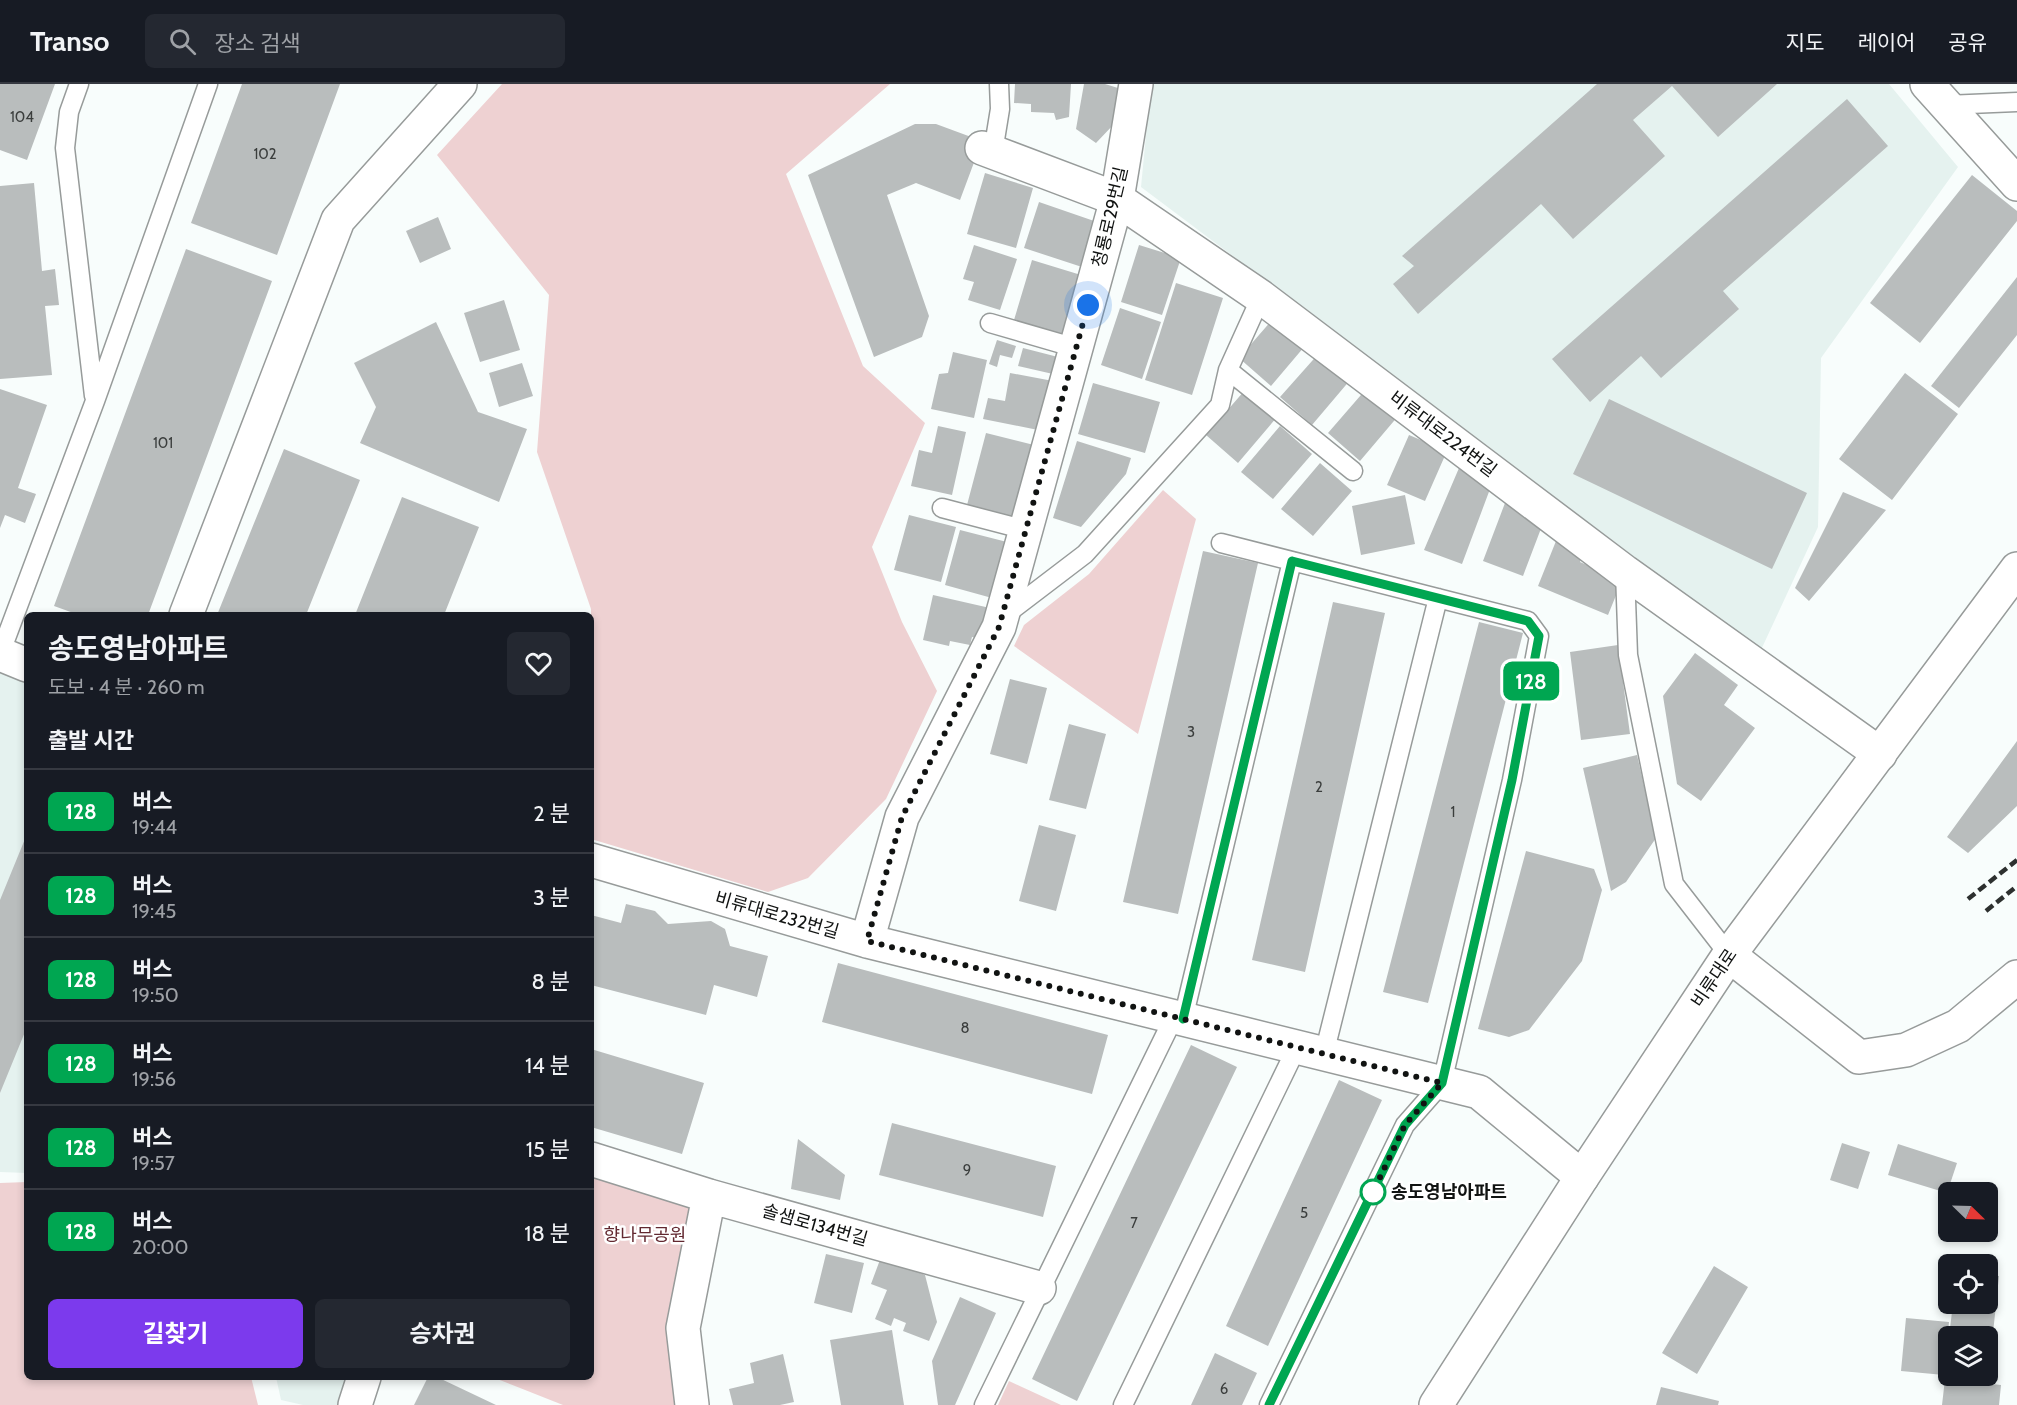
<!DOCTYPE html>
<html lang="ko">
<head>
<meta charset="utf-8">
<style>
	:root { --surface:#171b24; --page:#242831; --text:#f1f3f6; --muted:#9ea1a6; --line:#363941; --accent:#7c3aed }
	body { margin:0; font-family:Cabin,"Noto Sans KR",sans-serif; background:var(--page); color:var(--text); height:100vh; display:flex; flex-direction:column; font-size:22px; white-space:nowrap }
	* { box-sizing:border-box; margin:0 }
	p { font-size:20px; color:var(--muted) }
	.icon { flex:none; width:33px; height:33px; fill:none; stroke:currentColor; stroke-width:2; stroke-linecap:round; stroke-linejoin:round }
	.map { position:relative; flex:1; overflow:hidden }
	.details { position:absolute; left:24px; top:528px; width:570px; height:768px; display:flex; flex-direction:column; background:var(--surface); border-radius:9px; box-shadow:0 3px 9px #0003 }
	.details>* { flex:none }
	.badge { padding:0 12px; border-radius:9px; font-size:21px; line-height:39px }
	.needle { width:39px; rotate:113deg }
	.tools { position:absolute; left:1938px; top:1098px; display:grid; gap:12px }
	.tools a { display:grid; place-items:center; width:60px; height:60px; border-radius:9px; background:var(--surface); box-shadow:0 3px 9px #0003; font-size:30px }
	.you { position:absolute; width:30px; height:30px; margin:-15px; border:4px solid #fff; border-radius:50%; background:#1a73e8; box-shadow:0 0 0 9px #1a73e833 }
	.map>.badge { position:absolute; translate:-50% -50%; box-shadow:0 0 0 3px #fff }
	h2 { padding:0 24px; font-size:22px; line-height:54px }
	.round { display:grid; place-items:center; flex:none; width:63px; height:63px; border-radius:9px; background:var(--page) }
	.headline { display:flex; align-items:center; justify-content:space-between; height:102px; padding:0 24px }
	h1 { font-size:28px; font-weight:700; line-height:45px }
	.button { display:flex; gap:12px; margin-top:auto; padding:12px 24px }
	.button a { flex:1; height:69px; border-radius:9px; background:var(--accent); color:#fff; font-size:24px; font-weight:700; line-height:69px; text-align:center }
	.button a+a { background:var(--page); color:var(--text) }
	ul { padding:0; list-style:none }
	li { display:flex; align-items:center; gap:18px; height:84px; padding:0 24px; border-top:2px solid var(--line) }
	li div { flex:1 }
	li b { display:block; font-size:22px }
	li em { font-style:normal }
	li .badge { min-width:66px; font-weight:700; text-align:center }
	header { display:flex; align-items:center; gap:36px; box-sizing:border-box; height:84px; padding:0 30px; background:var(--surface); border-bottom:2px solid var(--line) }
	header strong { font-size:28px }
	nav { display:flex; gap:33px; margin-inline-start:auto; font-size:21px }
	.search { width:420px; height:54px; background:var(--page); display:flex; align-items:center; gap:15px; box-sizing:border-box; padding:0 21px; border-radius:9px; color:var(--muted); font-size:22px }
	.map>svg:first-child { display:block }
	.built { fill:#e5f2ef }
	.green { fill:#eed1d2 }
	.building { fill:#b9bdbd }
	.lines { fill:none; stroke-linecap:round; stroke-linejoin:round }
	.service-casing { stroke:#979b9a; stroke-width:21 }
	.minor-casing { stroke:#979b9a; stroke-width:36 }
	.secondary-casing { stroke:#979b9a; stroke-width:36 }
	.service { stroke:#fff; stroke-width:18 }
	.minor { stroke:#fff; stroke-width:33 }
	.secondary { stroke:#fff; stroke-width:33 }
	.rail { stroke:#2d302f; stroke-width:4.5; stroke-dasharray:9 4.5; stroke-linecap:butt }
	.line-casing { stroke:#fff; stroke-width:14 }
	.line { stroke:#00a651; stroke-width:9 }
	.walk { stroke:#111312; stroke-width:6; stroke-dasharray:0 10.8 }
	.stop-dot { fill:#fff; stroke:#00a651; stroke-width:3 }
	.labels { text-anchor:middle; dominant-baseline:central; stroke-width:5; stroke-linejoin:round; paint-order:stroke }
	.number-label { font-size:15px; fill:#3b3e3d }
	.street-label { font-size:18px; fill:#111312; stroke:#fff }
	.stop-label { font-size:18px; font-weight:bold; fill:#111312; stroke:#fff; text-anchor:start }
	.park-label { font-size:18px; fill:#622830; stroke:#fff }
</style>
</head>
<body>
<header>
<strong>Transo</strong>
<div class="search"><svg class="icon" aria-label="search" viewBox="0 0 24 24"><circle cx="10" cy="10" r="6"/><path d="M15 15l6 6"/></svg>장소 검색</div>
<nav><a>지도</a><a>레이어</a><a>공유</a></nav>
</header>
<div class="map">
<svg width="2017" height="1321" viewBox="0 0 2017 1321">
	<rect width="100%" height="100%" fill="#f8fdfc"/>
	<!-- built -->
	<path class="built" d="M 1151,0 L 1889,0 L 1958,83 L 1821,274 L 1818,443 L 1760,568 L 1141,103 Z
		M 0,570 L 27,581 L 27,1089 L 0,1088 Z
		M 276,1293 L 364,1293 L 355,1321 L 303,1321 L 281,1316 Z"/>
	<!-- green -->
	<path class="green" d="M 502,0 L 890,0 L 786,90 L 863,282 L 925,339 L 872,463 L 902,538 L 937,607 L 886,715 L 808,794 L 768,808 L 591,755 L 591,525 L 537,368 L 549,211 L 437,71 Z
		M 1163,406 L 1196,435 L 1138,650 L 1014,562 L 1024,541 L 1089,490 Z
		M 591,1075 L 709,1112 L 692,1321 L 563,1321 L 492,1293 L 591,1293 Z
		M 27,1098 L 27,1293 L 251,1293 L 258,1321 L 0,1321 L 0,1099 Z
		M 1009,1297 L 1061,1321 L 998,1321 Z"/>
	<!-- building -->
	<path class="building" d="M 0,0 L 55,0 L 27,76 L 0,66 Z
		M 242,0 L 340,0 L 277,171 L 191,139 Z
		M 1015,0 L 1071,0 L 1069,33 L 1056,36 L 1054,29 L 1031,28 L 1031,20 L 1014,19 Z
		M 1084,0 L 1105,0 L 1118,4 L 1115,39 L 1096,59 L 1076,45 Z
		M 1597,0 L 1777,0 L 1718,53 L 1672,2 L 1633,36 L 1665,72 L 1573,155 L 1541,120 L 1418,230 L 1393,200 L 1414,182 L 1402,172 Z
		M 1847,15 L 1888,62 L 1723,207 L 1739,225 L 1661,294 L 1641,272 L 1590,318 L 1552,275 Z
		M 915,40 L 936,40 L 982,57 L 960,116 L 916,99 L 887,111 L 929,232 L 922,253 L 874,273 L 808,91 Z
		M 985,89 L 1033,104 L 1016,164 L 967,150 Z
		M 1972,91 L 2017,127 L 2017,137 L 1920,259 L 1870,219 Z
		M 34,99 L 42,187 L 55,185 L 59,221 L 45,222 L 52,291 L 0,295 L 0,102 Z
		M 1039,118 L 1097,138 L 1082,183 L 1024,164 Z
		M 438,133 L 451,165 L 420,179 L 406,147 Z
		M 974,161 L 1017,175 L 1000,226 L 968,216 L 974,198 L 963,195 Z
		M 1139,161 L 1181,174 L 1162,231 L 1121,218 Z
		M 186,165 L 272,197 L 148,531 L 79,531 L 54,522 Z
		M 1032,176 L 1081,191 L 1063,251 L 1014,236 Z
		M 2017,193 L 2017,251 L 1959,324 L 1931,302 Z
		M 1176,199 L 1223,214 L 1192,311 L 1145,296 Z
		M 504,216 L 520,266 L 480,278 L 464,229 Z
		M 1120,224 L 1161,238 L 1142,295 L 1101,281 Z
		M 1278,229 L 1310,256 L 1271,302 L 1239,274 Z
		M 436,238 L 478,328 L 527,345 L 499,418 L 360,359 L 376,323 L 354,279 Z
		M 997,256 L 1016,262 L 1012,274 L 1000,271 L 997,283 L 989,280 Z
		M 1023,264 L 1058,273 L 1053,290 L 1018,282 Z
		M 953,268 L 987,276 L 974,334 L 931,325 L 939,290 L 948,289 Z
		M 1320,268 L 1351,295 L 1312,341 L 1280,313 Z
		M 522,279 L 533,312 L 499,323 L 489,289 Z
		M 1010,289 L 1053,297 L 1043,347 L 983,335 L 988,314 L 1005,317 Z
		M 1905,289 L 1958,330 L 1892,416 L 1839,375 Z
		M 1093,299 L 1160,318 L 1145,369 L 1078,350 Z
		M 1367,304 L 1399,331 L 1360,377 L 1328,349 Z
		M 0,305 L 47,321 L 18,404 L 36,410 L 25,439 L 5,431 L 0,444 Z
		M 1245,306 L 1277,333 L 1238,379 L 1206,351 Z
		M 1609,315 L 1807,409 L 1772,485 L 1573,390 Z
		M 938,342 L 966,348 L 952,411 L 911,402 L 919,366 L 932,369 Z
		M 1280,342 L 1312,370 L 1273,415 L 1241,388 Z
		M 986,349 L 1042,363 L 1023,436 L 967,421 Z
		M 1409,351 L 1447,367 L 1425,417 L 1387,401 Z
		M 1077,357 L 1131,374 L 1126,390 L 1081,443 L 1053,434 Z
		M 284,365 L 360,396 L 306,531 L 217,531 Z
		M 1320,379 L 1352,407 L 1313,452 L 1281,425 Z
		M 1459,384 L 1493,397 L 1462,480 L 1424,466 Z
		M 1843,408 L 1886,426 L 1809,517 L 1795,504 Z
		M 1405,411 L 1415,460 L 1361,471 L 1352,422 Z
		M 402,413 L 479,443 L 444,531 L 355,531 Z
		M 1505,419 L 1545,434 L 1523,492 L 1483,477 Z
		M 909,431 L 956,443 L 941,498 L 894,486 Z
		M 960,446 L 1007,458 L 992,514 L 945,501 Z
		M 1558,452 L 1586,463 L 1580,478 L 1603,488 L 1619,504 L 1608,531 L 1538,502 Z
		M 1203,467 L 1258,479 L 1178,830 L 1123,818 Z
		M 933,511 L 990,524 L 982,555 L 972,553 L 970,561 L 950,557 L 949,562 L 923,556 Z
		M 1333,518 L 1385,529 L 1305,888 L 1252,876 Z
		M 1479,538 L 1523,549 L 1428,919 L 1383,908 Z
		M 1618,561 L 1630,650 L 1581,656 L 1570,568 Z
		M 1695,569 L 1738,601 L 1724,621 L 1755,644 L 1701,717 L 1677,700 L 1663,612 Z
		M 1010,595 L 1047,604 L 1027,680 L 990,670 Z
		M 1069,640 L 1106,650 L 1086,725 L 1049,716 Z
		M 2017,657 L 2017,722 L 1968,769 L 1947,753 Z
		M 1637,671 L 1656,754 L 1626,798 L 1611,807 L 1583,684 Z
		M 1039,741 L 1076,751 L 1056,827 L 1019,817 Z
		M 27,750 L 27,943 L 0,1009 L 0,816 Z
		M 1526,767 L 1594,785 L 1602,806 L 1582,877 L 1529,946 L 1509,953 L 1478,945 Z
		M 626,820 L 655,827 L 668,840 L 711,837 L 725,845 L 730,862 L 768,872 L 757,913 L 714,901 L 706,931 L 591,901 L 591,831 L 621,839 Z
		M 838,879 L 1108,951 L 1092,1010 L 822,938 Z
		M 1191,961 L 1237,983 L 1077,1317 L 1032,1295 Z
		M 591,965 L 704,999 L 682,1070 L 591,1043 Z
		M 1339,996 L 1382,1016 L 1268,1262 L 1226,1242 Z
		M 892,1039 L 1056,1082 L 1043,1133 L 879,1091 Z
		M 798,1055 L 845,1091 L 840,1116 L 791,1105 Z
		M 1842,1059 L 1870,1068 L 1858,1105 L 1830,1096 Z
		M 1898,1060 L 1957,1079 L 1947,1109 L 1888,1091 Z
		M 826,1170 L 864,1179 L 852,1229 L 814,1219 Z
		M 881,1173 L 925,1191 L 937,1238 L 929,1257 L 903,1247 L 906,1239 L 894,1234 L 891,1242 L 875,1235 L 887,1206 L 871,1200 Z
		M 1714,1182 L 1748,1203 L 1697,1290 L 1662,1269 Z
		M 1988,1191 L 1999,1192 L 1989,1287 L 1988,1252 L 1949,1252 L 1953,1220 L 1988,1220 Z
		M 960,1213 L 996,1229 L 955,1321 L 938,1321 L 932,1277 Z
		M 1906,1234 L 1949,1238 L 1944,1291 L 1901,1287 Z
		M 892,1246 L 904,1321 L 841,1321 L 830,1256 Z
		M 1215,1269 L 1257,1289 L 1242,1321 L 1191,1321 Z
		M 783,1270 L 794,1318 L 780,1321 L 733,1321 L 729,1305 L 754,1299 L 750,1279 Z
		M 1947,1275 L 1948,1292 L 1989,1292 L 1988,1298 L 1943,1293 Z
		M 428,1293 L 437,1293 L 496,1321 L 414,1321 Z
		M 1945,1295 L 2001,1301 L 1999,1321 L 1942,1321 Z
		M 1661,1303 L 1719,1317 L 1718,1321 L 1656,1321 Z"/>
	<g class="lines">
		<defs>
			<path id="service" d="M 79,0 L 69,28 L 65,64 L 94,312
				M 1946,21 L 2017,18
				M 993,68 L 1000,25 L 999,0
				M 990,239 L 1076,264
				M 1228,286 L 1353,387
				M 942,424 L 1026,446
				M 1221,459 L 1528,537 L 1539,552 L 1512,696 L 1442,999 L 1405,1041 L 1269,1321
				M 1625,488 L 1628,571 L 1674,800 L 1729,871
				M 1005,531 L 1085,470 L 1220,321 L 1228,286 L 1261,213
				M 0,570 L 95,317 L 208,0
				M 1183,935 L 1292,477
				M 1324,970 L 1438,514
				M 984,1321 L 1174,933
				M 1123,1321 L 1297,963"/>
			<path id="minor" d="M 1927,0 L 2017,100
				M 982,64 L 1117,115 L 1261,213 L 1625,488 L 1880,670
				M 186,531 L 338,136 L 460,0
				M 0,570 L 27,581
				M 591,776 L 867,857 L 1479,1008 L 1582,1093
				M 867,857 L 902,733 L 999,543 L 1117,115 L 1136,0
				M 1729,871 L 1859,973 L 1906,966 L 1958,942 L 2017,893
				M 591,1075 L 709,1112 L 1039,1204
				M 355,1321 L 364,1293
				M 692,1321 L 683,1244 L 709,1112"/>
			<path id="secondary" d="M 1436,1321 L 1582,1093 L 1729,871 L 2017,485"/>
		</defs>
		<!-- service casing -->
		<use href="#service" class="service-casing"/>
		<!-- minor casing -->
		<use href="#minor" class="minor-casing"/>
		<!-- secondary casing -->
		<use href="#secondary" class="secondary-casing"/>
		<!-- service -->
		<use href="#service" class="service"/>
		<!-- minor -->
		<use href="#minor" class="minor"/>
		<!-- secondary -->
		<use href="#secondary" class="secondary"/>
		<!-- rail -->
		<path class="rail" d="M 1968,815 L 2017,776
			M 1986,827 L 2017,802"/>
	</g>
	<g class="lines">
		<defs>
			<path id="line" d="M 1183,935 L 1292,477 L 1528,537 L 1539,552 L 1512,696 L 1442,999 L 1405,1041 L 1269,1321"/>
		</defs>
		<!-- line casing -->
		<use href="#line" class="line-casing"/>
		<!-- line -->
		<use href="#line" class="line"/>
		<!-- walk -->
		<path class="walk" d="M 1088,221 L 999,543 L 902,733 L 867,857 L 1442,999 L 1405,1041 L 1373,1108"/>
	</g>
	<!-- markers -->
	<circle class="stop-dot" cx="1373" cy="1108" r="12"/>
	<g class="labels">
		<!-- number labels -->
		<g class="number-label">
			<text x="22" y="33">104</text>
			<text x="265" y="70">102</text>
			<text x="163" y="359">101</text>
			<text x="1191" y="648">3</text>
			<text x="1319" y="703">2</text>
			<text x="1453" y="728">1</text>
			<text x="965" y="944">8</text>
			<text x="967" y="1086">9</text>
			<text x="1304" y="1129">5</text>
			<text x="1134" y="1139">7</text>
			<text x="1224" y="1305">6</text>
		</g>
		<!-- street labels -->
		<g class="street-label">
			<text transform="translate(1110 133) rotate(-77)">청룡로29번길</text>
			<text transform="translate(1443 350) rotate(37)">비류대로224번길</text>
			<text transform="translate(777 831) rotate(16)">비류대로232번길</text>
			<text transform="translate(1714 894) rotate(-56)">비류대로</text>
			<text transform="translate(815 1141) rotate(16)">솔샘로134번길</text>
		</g>
		<!-- stop labels -->
		<g class="stop-label">
			<text x="1391" y="1108">송도영남아파트</text>
		</g>
		<!-- park labels -->
		<g class="park-label">
			<text x="645" y="1151">향나무공원</text>
		</g>
	</g>
</svg>
<div class="tools">
<a><svg class="needle" viewBox="-14 -14 28 28"><path d="M0-13l5 13h-10z" fill="#e53935"/><path d="M0 13l5-13h-10z" fill="#9ea1a6"/></svg></a>
<a><svg class="icon" aria-label="locate" viewBox="0 0 24 24"><circle cx="12" cy="12" r="6"/><path d="M12 2v4M12 18v4M2 12h4M18 12h4"/></svg></a>
<a><svg class="icon" aria-label="layers" viewBox="0 0 24 24"><path d="M12 4l9 5-9 5-9-5zM3 14l9 5 9-5"/></svg></a>
</div>
<div class="you" style="left:1088px;top:221px"></div>
<b class="badge" style="left:1531px;top:597px;background:#00a651;color:#fff">128</b>
<section class="details">
<div class="headline"><div><h1>송도영남아파트</h1><p>도보 · 4 분 · 260 m</p></div><a class="round"><svg class="icon" aria-label="heart" viewBox="0 0 24 24"><path d="M12 20l-8-8c-3-5 5-10 8-4 3-6 11-1 8 4z"/></svg></a></div>
<h2>출발 시간</h2>
<ul>
<li><span class="badge" style="background:#00a651;color:#fff">128</span><div><b>버스</b><p>19:44</p></div><em>2 분</em></li>
<li><span class="badge" style="background:#00a651;color:#fff">128</span><div><b>버스</b><p>19:45</p></div><em>3 분</em></li>
<li><span class="badge" style="background:#00a651;color:#fff">128</span><div><b>버스</b><p>19:50</p></div><em>8 분</em></li>
<li><span class="badge" style="background:#00a651;color:#fff">128</span><div><b>버스</b><p>19:56</p></div><em>14 분</em></li>
<li><span class="badge" style="background:#00a651;color:#fff">128</span><div><b>버스</b><p>19:57</p></div><em>15 분</em></li>
<li><span class="badge" style="background:#00a651;color:#fff">128</span><div><b>버스</b><p>20:00</p></div><em>18 분</em></li>
</ul>
<div class="button"><a>길찾기</a><a>승차권</a></div>
</section>
</div>
</body>
</html>
